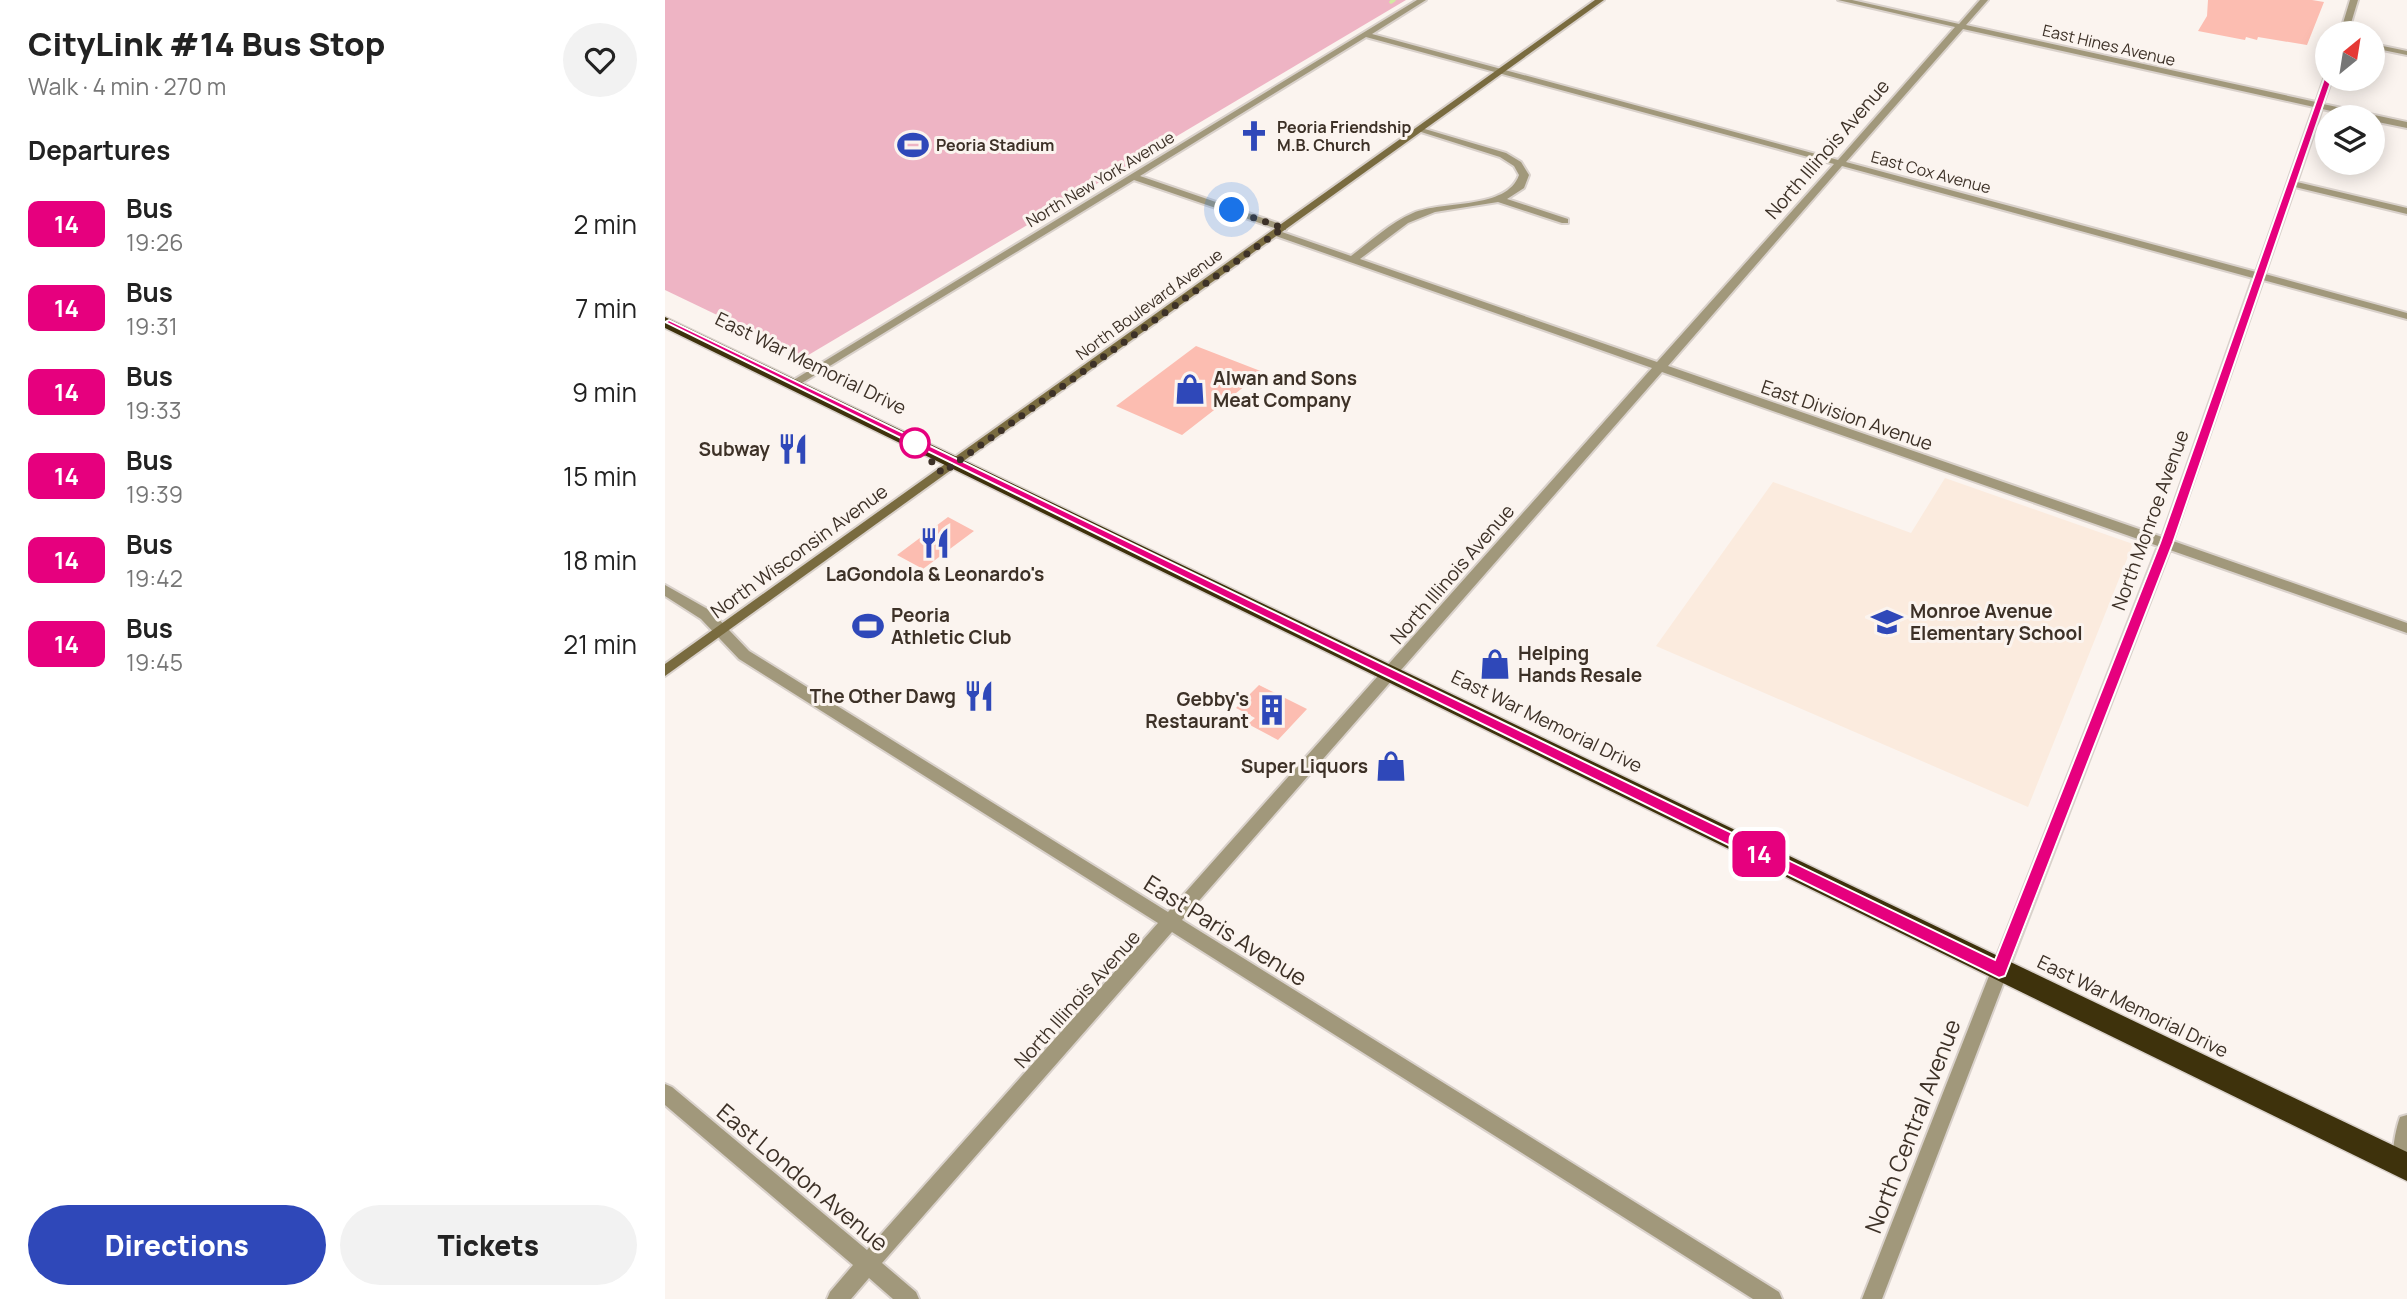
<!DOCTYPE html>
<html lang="en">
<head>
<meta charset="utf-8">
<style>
	:root { --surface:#fff; --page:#f2f2f2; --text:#222; --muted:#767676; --accent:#2f48b9 }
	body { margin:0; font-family:Manrope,sans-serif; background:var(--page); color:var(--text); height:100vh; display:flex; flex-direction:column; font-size:26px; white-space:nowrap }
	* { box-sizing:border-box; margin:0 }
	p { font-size:23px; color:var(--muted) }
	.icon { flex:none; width:38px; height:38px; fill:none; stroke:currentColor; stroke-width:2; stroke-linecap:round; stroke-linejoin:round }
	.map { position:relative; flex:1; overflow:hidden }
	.panel { display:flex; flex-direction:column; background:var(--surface); width:665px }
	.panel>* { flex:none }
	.badge { padding:0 14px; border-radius:10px; font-size:24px; line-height:46px }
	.needle { width:46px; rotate:30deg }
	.controls { position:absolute; left:1650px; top:21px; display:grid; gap:14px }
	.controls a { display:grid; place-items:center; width:70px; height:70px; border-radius:50%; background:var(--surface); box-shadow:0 4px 18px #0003; font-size:35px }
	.you { position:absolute; width:35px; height:35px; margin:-18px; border:5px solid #fff; border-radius:50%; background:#1a73e8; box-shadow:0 0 0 10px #1a73e833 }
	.map>.badge { position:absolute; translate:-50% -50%; box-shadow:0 0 0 4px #fff }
	h2 { padding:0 28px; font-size:26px; line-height:63px }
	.round { display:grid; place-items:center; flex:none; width:74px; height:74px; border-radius:37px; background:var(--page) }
	.head { display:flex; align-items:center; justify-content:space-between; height:119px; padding:0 28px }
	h1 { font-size:33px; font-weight:800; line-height:52px }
	.primary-button { display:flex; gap:14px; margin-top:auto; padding:14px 28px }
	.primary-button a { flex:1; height:80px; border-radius:42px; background:var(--accent); color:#fff; font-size:28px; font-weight:800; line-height:80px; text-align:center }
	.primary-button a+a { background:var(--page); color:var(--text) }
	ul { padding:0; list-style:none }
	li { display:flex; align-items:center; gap:21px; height:84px; padding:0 28px }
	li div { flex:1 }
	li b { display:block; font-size:26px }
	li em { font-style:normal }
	li .badge { min-width:77px; font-weight:700; text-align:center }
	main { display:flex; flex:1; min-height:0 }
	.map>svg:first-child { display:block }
	.built { fill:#fbebde }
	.green { fill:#eeb4c4 }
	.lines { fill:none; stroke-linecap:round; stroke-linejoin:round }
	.stream { stroke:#d3e9a3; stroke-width:3.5 }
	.building { fill:#fcbdb1 }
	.street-casing { stroke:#d9d1cb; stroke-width:4 }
	.secondary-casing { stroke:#d9d1cb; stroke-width:4 }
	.highway-casing { stroke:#d9d1cb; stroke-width:3 }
	.street { fill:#a1987b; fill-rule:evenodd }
	.secondary { fill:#796b3f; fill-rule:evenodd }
	.highway { fill:#3e320c; fill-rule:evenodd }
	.line { fill:#e6007e; stroke:#fff; stroke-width:2 }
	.walk { stroke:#3d3127; stroke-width:7; stroke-dasharray:0 12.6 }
	.stop-dot { fill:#fff; stroke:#e6007e; stroke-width:3.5 }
	.labels { text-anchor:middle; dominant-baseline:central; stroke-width:6; stroke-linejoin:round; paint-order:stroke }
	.far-street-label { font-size:16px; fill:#3d3127; stroke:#fbf4ef }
	.far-poi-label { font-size:16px; font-weight:bold; fill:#3d3127; stroke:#fbf4ef; text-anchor:start }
	.street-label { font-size:19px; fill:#3d3127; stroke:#fbf4ef }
	.poi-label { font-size:19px; font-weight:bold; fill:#3d3127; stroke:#fbf4ef; text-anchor:start }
	.near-street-label { font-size:23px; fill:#3d3127; stroke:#fbf4ef }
</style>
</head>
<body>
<main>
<section class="panel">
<div class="head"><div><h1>CityLink #14 Bus Stop</h1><p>Walk · 4 min · 270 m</p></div><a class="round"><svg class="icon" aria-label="heart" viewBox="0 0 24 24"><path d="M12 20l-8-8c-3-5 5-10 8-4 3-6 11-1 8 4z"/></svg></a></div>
<h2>Departures</h2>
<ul>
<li><span class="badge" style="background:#e6007e;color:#fff">14</span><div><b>Bus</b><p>19:26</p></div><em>2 min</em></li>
<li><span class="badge" style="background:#e6007e;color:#fff">14</span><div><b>Bus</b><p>19:31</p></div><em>7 min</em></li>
<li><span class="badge" style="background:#e6007e;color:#fff">14</span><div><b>Bus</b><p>19:33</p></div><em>9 min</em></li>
<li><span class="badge" style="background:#e6007e;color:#fff">14</span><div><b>Bus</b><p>19:39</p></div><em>15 min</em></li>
<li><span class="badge" style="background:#e6007e;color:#fff">14</span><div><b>Bus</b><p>19:42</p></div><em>18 min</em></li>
<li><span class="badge" style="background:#e6007e;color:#fff">14</span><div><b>Bus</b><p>19:45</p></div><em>21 min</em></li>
</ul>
<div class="primary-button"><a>Directions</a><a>Tickets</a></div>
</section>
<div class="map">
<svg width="1742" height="1299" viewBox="0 0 1742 1299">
	<rect width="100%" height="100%" fill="#fbf4ef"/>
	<!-- built -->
	<path class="built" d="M 1280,478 L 1468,544 L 1363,807 L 991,646 L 1108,482 L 1246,533 Z"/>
	<!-- green -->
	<path class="green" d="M 0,0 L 741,0 L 140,357 L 0,290 Z"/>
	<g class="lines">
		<!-- stream -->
		<path class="stream" d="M 726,2 L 729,0"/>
	</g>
	<!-- building -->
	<path class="building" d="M 1543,0 L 1647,0 L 1659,2 L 1642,45 L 1593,37 L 1592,40 L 1581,37 L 1580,40 L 1533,31 L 1542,16 Z
		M 531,346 L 598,372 L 517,435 L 451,406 Z
		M 283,517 L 309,531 L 258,569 L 232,555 Z
		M 594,685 L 642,709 L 613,740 L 583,724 L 590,718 L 571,708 Z"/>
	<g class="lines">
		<defs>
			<path id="street" d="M 752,0 L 761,0 L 707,34 L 1173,160 L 1290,27 L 1173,0 L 1187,0 L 1294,24 L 1315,0 L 1323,0 L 1301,25 L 1651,102 L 1659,79 L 1662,77 L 1662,79 L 1667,79 L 1658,104 L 1742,122 L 1742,128 L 1708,121 L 1708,117 L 1694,117 L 1657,109 L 1632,182 L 1742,208 L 1742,214 L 1630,187 L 1600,274 L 1742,313 L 1742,319 L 1598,280 L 1508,541 L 1742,623 L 1742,633 L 1505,550 L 1217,1299 L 1197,1299 L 1493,546 L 997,372 L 517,920 L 1114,1292 L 1117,1299 L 1088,1299 L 507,932 L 217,1263 L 251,1292 L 254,1299 L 228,1299 L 204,1278 L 186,1299 L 162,1299 L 165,1292 L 188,1265 L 0,1105 L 0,1084 L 7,1087 L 202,1250 L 493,923 L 74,659 L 36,619 L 0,596 L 0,585 L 46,611 L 84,651 L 503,912 L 987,368 L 608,235 L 608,231 L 614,231 L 686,256 C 706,241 725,223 748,213 C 778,200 842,210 854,175 L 849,166 L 835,157 L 753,131 L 753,127 L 841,153 L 856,162 L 864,175 L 859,188 L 842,199 L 903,219 L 903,223 L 897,223 L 833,202 L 770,212 L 743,223 L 695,259 L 992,362 L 1169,164 L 701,37 L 475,176 L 621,226 L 621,230 L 615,230 L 469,180 L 132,386 L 128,387 L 122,384 ZM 1298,29 L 1649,107 L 1591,272 L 1181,162 ZM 1177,166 L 1588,278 L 1497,537 L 1003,366 Z
				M 1685,0 L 1693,0 L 1683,33 L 1675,33 Z
				M 1708,44 L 1742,51 L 1742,55 L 1708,48 Z
				M 1742,1115 L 1742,1173 L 1737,1175 L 1730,1172 C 1725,1158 1730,1131 1735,1117 Z"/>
			<path id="secondary" d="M 930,0 L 939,0 L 0,676 L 0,664 Z"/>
			<path id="highway" d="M 0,317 L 1742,1152 L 1742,1181 L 0,328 Z"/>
		</defs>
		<!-- street casing -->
		<use href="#street" class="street-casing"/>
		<!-- secondary casing -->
		<use href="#secondary" class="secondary-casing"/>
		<!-- highway casing -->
		<use href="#highway" class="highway-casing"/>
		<!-- street -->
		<use href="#street" class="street"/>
		<!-- secondary -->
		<use href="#secondary" class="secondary"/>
		<!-- highway -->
		<use href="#highway" class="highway"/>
	</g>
	<!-- line -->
	<path class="line" d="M 1663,76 L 1667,79 L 1508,543 L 1342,971 L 1340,976 L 1334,978 L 0,322 L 4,320 L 1330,960 L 1495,543 L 1659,79 Z"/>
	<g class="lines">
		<!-- walk -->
		<path class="walk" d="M 250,443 L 277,473 L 618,228 L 567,210"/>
	</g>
	<!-- icons -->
	<defs>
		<symbol id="church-bare" viewBox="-9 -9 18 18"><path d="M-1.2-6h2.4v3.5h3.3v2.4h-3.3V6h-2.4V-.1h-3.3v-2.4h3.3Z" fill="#2f48b9" stroke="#fbf4ef" stroke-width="2.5" paint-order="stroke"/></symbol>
		<symbol id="stadium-bare" viewBox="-9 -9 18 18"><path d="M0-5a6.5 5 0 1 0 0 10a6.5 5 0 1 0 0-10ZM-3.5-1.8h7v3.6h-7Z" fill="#2f48b9" stroke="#fbf4ef" stroke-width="2.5" paint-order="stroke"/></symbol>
		<symbol id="shop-bare" viewBox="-9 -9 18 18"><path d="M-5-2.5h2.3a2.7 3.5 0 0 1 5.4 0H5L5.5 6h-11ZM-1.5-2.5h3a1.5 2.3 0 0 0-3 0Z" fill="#2f48b9" stroke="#fbf4ef" stroke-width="2.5" paint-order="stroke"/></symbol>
		<symbol id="restaurant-bare" viewBox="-9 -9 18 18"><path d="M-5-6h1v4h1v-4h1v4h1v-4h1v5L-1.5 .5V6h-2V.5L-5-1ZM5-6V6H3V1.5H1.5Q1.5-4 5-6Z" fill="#2f48b9" stroke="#fbf4ef" stroke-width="2.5" paint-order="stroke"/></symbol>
		<symbol id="school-bare" viewBox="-9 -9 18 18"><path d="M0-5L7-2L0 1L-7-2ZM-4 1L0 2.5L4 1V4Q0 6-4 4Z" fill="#2f48b9" stroke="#fbf4ef" stroke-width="2.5" paint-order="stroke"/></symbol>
		<symbol id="building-bare" viewBox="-9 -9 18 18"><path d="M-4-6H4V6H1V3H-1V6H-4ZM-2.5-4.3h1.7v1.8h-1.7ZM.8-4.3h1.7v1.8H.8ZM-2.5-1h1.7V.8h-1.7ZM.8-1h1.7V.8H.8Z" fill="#2f48b9" stroke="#fbf4ef" stroke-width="2.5" paint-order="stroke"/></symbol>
	</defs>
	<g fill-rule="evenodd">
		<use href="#church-bare" x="567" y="114" width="44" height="44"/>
		<use href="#stadium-bare" x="226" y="123" width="44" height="44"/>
		<use href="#shop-bare" x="503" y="367" width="44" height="44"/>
		<use href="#restaurant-bare" x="106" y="427" width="44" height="44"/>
		<use href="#restaurant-bare" x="248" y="521" width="44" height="44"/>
		<use href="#school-bare" x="1200" y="600" width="44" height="44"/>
		<use href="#stadium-bare" x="181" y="604" width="44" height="44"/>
		<use href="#shop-bare" x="808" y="642" width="44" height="44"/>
		<use href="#restaurant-bare" x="292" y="674" width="44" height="44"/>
		<use href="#building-bare" x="585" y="688" width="44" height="44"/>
		<use href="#shop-bare" x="704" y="744" width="44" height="44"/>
	</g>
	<!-- markers -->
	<circle class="stop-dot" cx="250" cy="443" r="14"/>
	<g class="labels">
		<!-- far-street labels -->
		<g class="far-street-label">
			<text transform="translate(1444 45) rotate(13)">East Hines Avenue</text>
			<text transform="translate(1266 172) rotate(15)">East Cox Avenue</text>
			<text transform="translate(435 179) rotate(-31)">North New York Avenue</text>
			<text transform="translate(484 304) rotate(-36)">North Boulevard Avenue</text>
		</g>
		<!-- far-poi labels -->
		<g class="far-poi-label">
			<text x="612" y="127">Peoria Friendship<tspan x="612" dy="18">M.B. Church</tspan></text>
			<text x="271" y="145">Peoria Stadium</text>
		</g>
		<!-- street labels -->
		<g class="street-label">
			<text transform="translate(1162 149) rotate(-49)">North Illinois Avenue</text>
			<text transform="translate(146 363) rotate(26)">East War Memorial Drive</text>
			<text transform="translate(1182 415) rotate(19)">East Division Avenue</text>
			<text transform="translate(1485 520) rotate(-70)">North Monroe Avenue</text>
			<text transform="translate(134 551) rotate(-36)">North Wisconsin Avenue</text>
			<text transform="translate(787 574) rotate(-49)">North Illinois Avenue</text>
			<text transform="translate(882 721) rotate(26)">East War Memorial Drive</text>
			<text transform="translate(412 999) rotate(-48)">North Illinois Avenue</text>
			<text transform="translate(1468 1006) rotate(26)">East War Memorial Drive</text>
		</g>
		<!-- poi labels -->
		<g class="poi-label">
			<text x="548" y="378">Alwan and Sons<tspan x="548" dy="22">Meat Company</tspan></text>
			<text x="105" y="449" text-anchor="end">Subway</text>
			<text x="270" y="574" text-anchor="middle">LaGondola &amp; Leonardo's</text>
			<text x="1245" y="611">Monroe Avenue<tspan x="1245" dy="22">Elementary School</tspan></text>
			<text x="226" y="615">Peoria<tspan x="226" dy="22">Athletic Club</tspan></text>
			<text x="853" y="653">Helping<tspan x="853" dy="22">Hands Resale</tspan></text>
			<text x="291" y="696" text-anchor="end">The Other Dawg</text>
			<text x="584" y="699" text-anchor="end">Gebby's<tspan x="584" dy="22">Restaurant</tspan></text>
			<text x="703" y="766" text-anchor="end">Super Liquors</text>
		</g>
		<!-- near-street labels -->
		<g class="near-street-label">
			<text transform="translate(561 930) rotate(32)">East Paris Avenue</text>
			<text transform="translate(1247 1126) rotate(-69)">North Central Avenue</text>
			<text transform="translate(138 1177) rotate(40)">East London Avenue</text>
		</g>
	</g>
</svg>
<div class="controls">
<a><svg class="needle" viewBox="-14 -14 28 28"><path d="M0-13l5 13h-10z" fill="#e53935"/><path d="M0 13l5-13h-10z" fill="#767676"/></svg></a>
<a><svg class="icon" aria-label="layers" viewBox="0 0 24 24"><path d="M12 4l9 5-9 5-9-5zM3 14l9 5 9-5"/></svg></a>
</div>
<div class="you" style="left:567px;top:210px"></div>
<b class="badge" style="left:1094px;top:854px;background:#e6007e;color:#fff">14</b>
</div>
</main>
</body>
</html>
